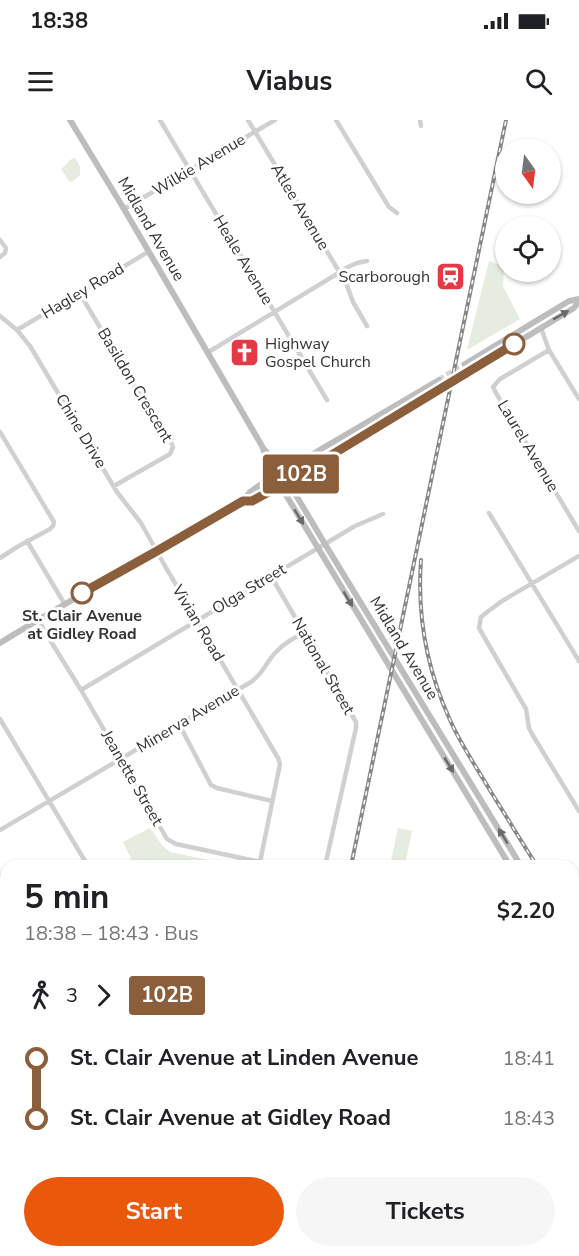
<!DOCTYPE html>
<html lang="en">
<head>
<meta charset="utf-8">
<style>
	:root { --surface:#fff; --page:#f6f6f6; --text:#202124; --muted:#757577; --accent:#ea580c }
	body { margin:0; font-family:"Nunito Sans",sans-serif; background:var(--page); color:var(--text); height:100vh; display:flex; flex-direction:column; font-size:22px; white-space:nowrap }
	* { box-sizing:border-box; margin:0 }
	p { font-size:20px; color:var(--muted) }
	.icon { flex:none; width:33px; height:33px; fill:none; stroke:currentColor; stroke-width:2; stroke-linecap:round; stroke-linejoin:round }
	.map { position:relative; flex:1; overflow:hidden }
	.panel { position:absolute; left:0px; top:740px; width:579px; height:398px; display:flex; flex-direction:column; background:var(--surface); border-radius:18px 18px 0 0; box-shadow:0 2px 4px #0004 }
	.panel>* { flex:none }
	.badge { padding:0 12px; border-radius:4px; font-size:21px; line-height:39px }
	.needle { width:39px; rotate:166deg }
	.tools { position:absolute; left:495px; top:18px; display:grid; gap:12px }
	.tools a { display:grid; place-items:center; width:66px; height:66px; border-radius:50%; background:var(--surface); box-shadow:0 2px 4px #0004; font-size:30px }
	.map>.badge { position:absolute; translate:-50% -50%; box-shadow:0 0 0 3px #fff }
	.legs { display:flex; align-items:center; gap:9px; height:66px; padding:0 24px; font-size:20px }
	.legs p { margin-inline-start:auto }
	.headline { display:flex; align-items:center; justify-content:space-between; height:102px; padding:0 24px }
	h1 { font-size:33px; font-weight:700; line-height:45px }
	.button { display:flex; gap:12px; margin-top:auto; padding:12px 24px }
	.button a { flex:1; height:69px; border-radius:36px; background:var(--accent); color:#fff; font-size:24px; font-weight:700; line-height:69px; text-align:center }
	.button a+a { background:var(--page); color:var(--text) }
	ul { padding:0 24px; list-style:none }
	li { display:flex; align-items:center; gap:21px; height:60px; font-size:22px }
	li i { display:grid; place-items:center; width:9px; height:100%; margin:0 8px; background:currentColor }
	li i::after { content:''; width:15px; height:15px; margin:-8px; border:4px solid; border-radius:50%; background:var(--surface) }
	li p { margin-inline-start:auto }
	li:first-child i { background:linear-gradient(#0000 50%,currentColor 0) }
	li:last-child i { background:linear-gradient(currentColor 50%,#0000 0) }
	.status { display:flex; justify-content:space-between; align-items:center; height:42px; padding:0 30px; background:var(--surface); direction:ltr }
	.status svg { height:16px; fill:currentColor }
	header { display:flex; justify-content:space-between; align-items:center; height:78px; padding:0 24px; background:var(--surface); font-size:27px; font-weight:700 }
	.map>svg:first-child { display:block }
	.green { fill:#e6ecdf }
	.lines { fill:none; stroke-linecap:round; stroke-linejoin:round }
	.secondary-tunnel { stroke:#d6d6d6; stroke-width:6; stroke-dasharray:6 3; stroke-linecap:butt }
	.street { stroke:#d0d0d0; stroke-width:4.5 }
	.secondary { stroke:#bdbdbd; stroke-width:6 }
	.rail-casing { stroke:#888; stroke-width:4 }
	.rail { stroke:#fff; stroke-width:1.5; stroke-dasharray:4.5; stroke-linecap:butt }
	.oneway { fill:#6a6a6a }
	.line-1-casing { stroke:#fff; stroke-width:14 }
	.line-1 { stroke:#8b5e3c; stroke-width:9 }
	.stop-1-dot { fill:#fff; stroke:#8b5e3c; stroke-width:3 }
	.labels { text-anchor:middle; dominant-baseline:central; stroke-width:6; stroke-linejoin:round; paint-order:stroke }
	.street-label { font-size:16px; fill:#333; stroke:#fff }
	.poi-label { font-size:16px; fill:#333; stroke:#fff; text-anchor:end }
	.stop-label { font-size:16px; font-weight:bold; fill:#333; stroke:#fff }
</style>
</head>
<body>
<div class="status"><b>18:38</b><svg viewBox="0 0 49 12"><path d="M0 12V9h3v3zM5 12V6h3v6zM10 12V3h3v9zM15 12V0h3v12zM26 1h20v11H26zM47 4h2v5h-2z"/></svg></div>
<header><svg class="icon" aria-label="menu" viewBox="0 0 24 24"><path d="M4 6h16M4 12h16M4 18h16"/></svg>Viabus<svg class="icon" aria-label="search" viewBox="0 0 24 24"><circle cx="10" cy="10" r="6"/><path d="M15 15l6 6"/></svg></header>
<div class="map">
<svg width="579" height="1136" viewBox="0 0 579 1136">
	<rect width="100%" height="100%" fill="#fff"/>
	<!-- green -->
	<path class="green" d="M 74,38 C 79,41 81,49 80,55 L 72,62 L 69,61 L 61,49 L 68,43 L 68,41 Z
		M 489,141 L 504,147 L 503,166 L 520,199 L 467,230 Z
		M 150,708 L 162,725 L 170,732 L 213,741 L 211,745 L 134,745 L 123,722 Z
		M 398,708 L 412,711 L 405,745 L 390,745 Z
		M 6,1071 L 6,1131 L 113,1131 L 110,1136 L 0,1136 L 0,1073 L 3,1073 Z
		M 285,1131 L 442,1131 L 457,1136 L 355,1136 L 353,1135 L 344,1136 L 284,1136 Z"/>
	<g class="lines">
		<!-- secondary-tunnel -->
		<path class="secondary-tunnel" d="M 439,260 L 465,244
			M 436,272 L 462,256"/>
		<!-- street -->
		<path class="street" d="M 160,0 L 327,280
			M 248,0 L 346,163 L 353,182 L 367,206
			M 336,0 L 389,87 L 397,93
			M 420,0 L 421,6
			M 124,89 L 275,0
			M 0,120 L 6,128 L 5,133 L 0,137
			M 79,172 L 160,309 L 171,322 L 173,327 L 170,334 L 114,366
			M 0,196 L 17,210 L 30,226 L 117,372 L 141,403 L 165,446 L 278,638 L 280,644 L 260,742
			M 541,208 L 549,230 L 579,279
			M 17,210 L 148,132
			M 549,230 L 500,259 L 493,267 L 496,273 L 579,411
			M 207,233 L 350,146 L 357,143 L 367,141
			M 0,312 L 54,402 L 53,406 L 50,409 L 17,427 L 0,438
			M 489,393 L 579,541
			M 27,421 L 64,483
			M 579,436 L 502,481 L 486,493 L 481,497 L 479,508 L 526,589 L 529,608 L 532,614 L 579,691
			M 271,456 L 356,602 L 356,608 L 325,746
			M 40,498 L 42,507 L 81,570 L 167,719 L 176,724 L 279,746
			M 81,570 L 355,406 L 383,394
			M 0,599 L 88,746
			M 179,604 L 211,665 L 217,668 L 272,681
			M 0,710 L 251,562 C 263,554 266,542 276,532 C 284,523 294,518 304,513
			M 0,756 L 6,766
			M 0,895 L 6,891
			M 0,1007 L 6,990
			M 573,1078 L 579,1078
			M 558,1131 L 561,1136"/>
		<!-- secondary -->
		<path class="secondary" d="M 70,0 L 124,89 L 262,326 L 267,340 L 283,370 L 510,746
			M 465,244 L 569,181 L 579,179
			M 462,256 L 574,188 L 579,181
			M 263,328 L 278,345 L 325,424 L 521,746
			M 243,381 L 252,381 L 280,366 L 436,272
			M 0,523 C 80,474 162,429 243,381 L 250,372 L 260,365 L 439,260
			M 573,832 L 579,810
			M 573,873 L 579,843
			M 542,1136 L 542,1131"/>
		<defs>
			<path id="rail" d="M 421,440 C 417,495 427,550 450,600 C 461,625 477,648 491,672 C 506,696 521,721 537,746
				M 351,746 L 506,0
				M 573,796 L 579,804
				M 266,1136 L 267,1131"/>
		</defs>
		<!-- rail casing -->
		<use href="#rail" class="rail-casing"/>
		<!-- rail -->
		<use href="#rail" class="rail"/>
	</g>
	<!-- one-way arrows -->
	<defs><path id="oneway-solid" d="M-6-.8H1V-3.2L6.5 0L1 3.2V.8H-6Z" transform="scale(1.5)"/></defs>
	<g class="oneway">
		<use href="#oneway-solid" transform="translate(561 195) rotate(-29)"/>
		<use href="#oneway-solid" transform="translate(299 397) rotate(59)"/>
		<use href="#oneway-solid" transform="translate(348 479) rotate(59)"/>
		<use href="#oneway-solid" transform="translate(449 645) rotate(59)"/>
		<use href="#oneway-solid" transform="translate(503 716) rotate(-121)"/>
	</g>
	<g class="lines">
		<defs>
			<path id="line-1" d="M 82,473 L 157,431 L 243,381 L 252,381 L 287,362 L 514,224"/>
		</defs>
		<!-- line-1 casing -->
		<use href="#line-1" class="line-1-casing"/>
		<!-- line-1 -->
		<use href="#line-1" class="line-1"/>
	</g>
	<!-- icons -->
	<defs>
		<symbol id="station-square" viewBox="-11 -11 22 22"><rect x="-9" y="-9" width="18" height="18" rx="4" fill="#e63946" stroke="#fff"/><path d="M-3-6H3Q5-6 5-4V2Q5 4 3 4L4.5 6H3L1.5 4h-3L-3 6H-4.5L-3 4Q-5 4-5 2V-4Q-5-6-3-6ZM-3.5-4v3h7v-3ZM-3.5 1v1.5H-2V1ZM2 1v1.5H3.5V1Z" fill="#fff"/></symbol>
		<symbol id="church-square" viewBox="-11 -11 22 22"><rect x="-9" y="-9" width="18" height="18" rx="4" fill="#e63946" stroke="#fff"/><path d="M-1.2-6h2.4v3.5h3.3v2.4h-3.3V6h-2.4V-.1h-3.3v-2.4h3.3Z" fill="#fff"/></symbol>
	</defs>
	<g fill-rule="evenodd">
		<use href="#station-square" x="434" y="140" width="33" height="33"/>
		<use href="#church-square" x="228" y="216" width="33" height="33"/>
	</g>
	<!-- markers -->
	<g class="stop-1-dot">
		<circle cx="514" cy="224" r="10"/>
		<circle cx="82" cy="473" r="10"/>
	</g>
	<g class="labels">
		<!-- street labels -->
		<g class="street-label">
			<text transform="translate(199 45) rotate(-31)">Wilkie Avenue</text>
			<text transform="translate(300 87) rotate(59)">Atlee Avenue</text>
			<text transform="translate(151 109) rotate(60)">Midland Avenue</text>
			<text transform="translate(243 140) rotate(59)">Heale Avenue</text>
			<text transform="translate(83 171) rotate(-31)">Hagley Road</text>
			<text transform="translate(135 265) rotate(59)">Basildon Crescent</text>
			<text transform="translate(81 311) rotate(59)">Chine Drive</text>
			<text transform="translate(528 326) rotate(59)">Laurel Avenue</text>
			<text transform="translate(249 469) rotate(-31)">Olga Street</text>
			<text transform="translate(198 503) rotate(59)">Vivian Road</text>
			<text transform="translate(404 528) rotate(59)">Midland Avenue</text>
			<text transform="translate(323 546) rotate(60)">National Street</text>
			<text transform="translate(188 599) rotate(-31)">Minerva Avenue</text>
			<text transform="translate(132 658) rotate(60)">Jeanette Street</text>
		</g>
		<!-- poi labels -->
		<g class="poi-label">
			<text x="430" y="157">Scarborough</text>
			<text x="265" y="224" text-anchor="start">Highway<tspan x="265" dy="18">Gospel Church</tspan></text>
		</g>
		<!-- stop labels -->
		<g class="stop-label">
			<text x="82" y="496">St. Clair Avenue<tspan x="82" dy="18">at Gidley Road</tspan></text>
		</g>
	</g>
</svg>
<div class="tools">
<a><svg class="needle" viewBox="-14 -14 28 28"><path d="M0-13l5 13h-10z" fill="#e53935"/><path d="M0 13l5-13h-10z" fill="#757577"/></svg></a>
<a><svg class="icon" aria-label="locate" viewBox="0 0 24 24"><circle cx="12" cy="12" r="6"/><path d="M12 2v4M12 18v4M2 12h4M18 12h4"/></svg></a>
</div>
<b class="badge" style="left:301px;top:354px;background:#8b5e3c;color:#fff">102B</b>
<section class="panel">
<div class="headline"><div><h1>5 min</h1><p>18:38 – 18:43 · Bus</p></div><b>$2.20</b></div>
<div class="legs"><svg class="icon" aria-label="walk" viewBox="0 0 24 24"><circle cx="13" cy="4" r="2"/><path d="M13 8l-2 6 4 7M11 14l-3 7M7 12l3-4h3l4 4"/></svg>3<svg class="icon" aria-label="forward" viewBox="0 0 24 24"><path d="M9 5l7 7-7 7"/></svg><b class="badge" style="background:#8b5e3c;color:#fff">102B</b></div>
<ul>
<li><i style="color:#8b5e3c"></i><b>St. Clair Avenue at Linden Avenue</b><p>18:41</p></li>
<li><i style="color:#8b5e3c"></i><b>St. Clair Avenue at Gidley Road</b><p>18:43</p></li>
</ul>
<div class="button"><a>Start</a><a>Tickets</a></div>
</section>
</div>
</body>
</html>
